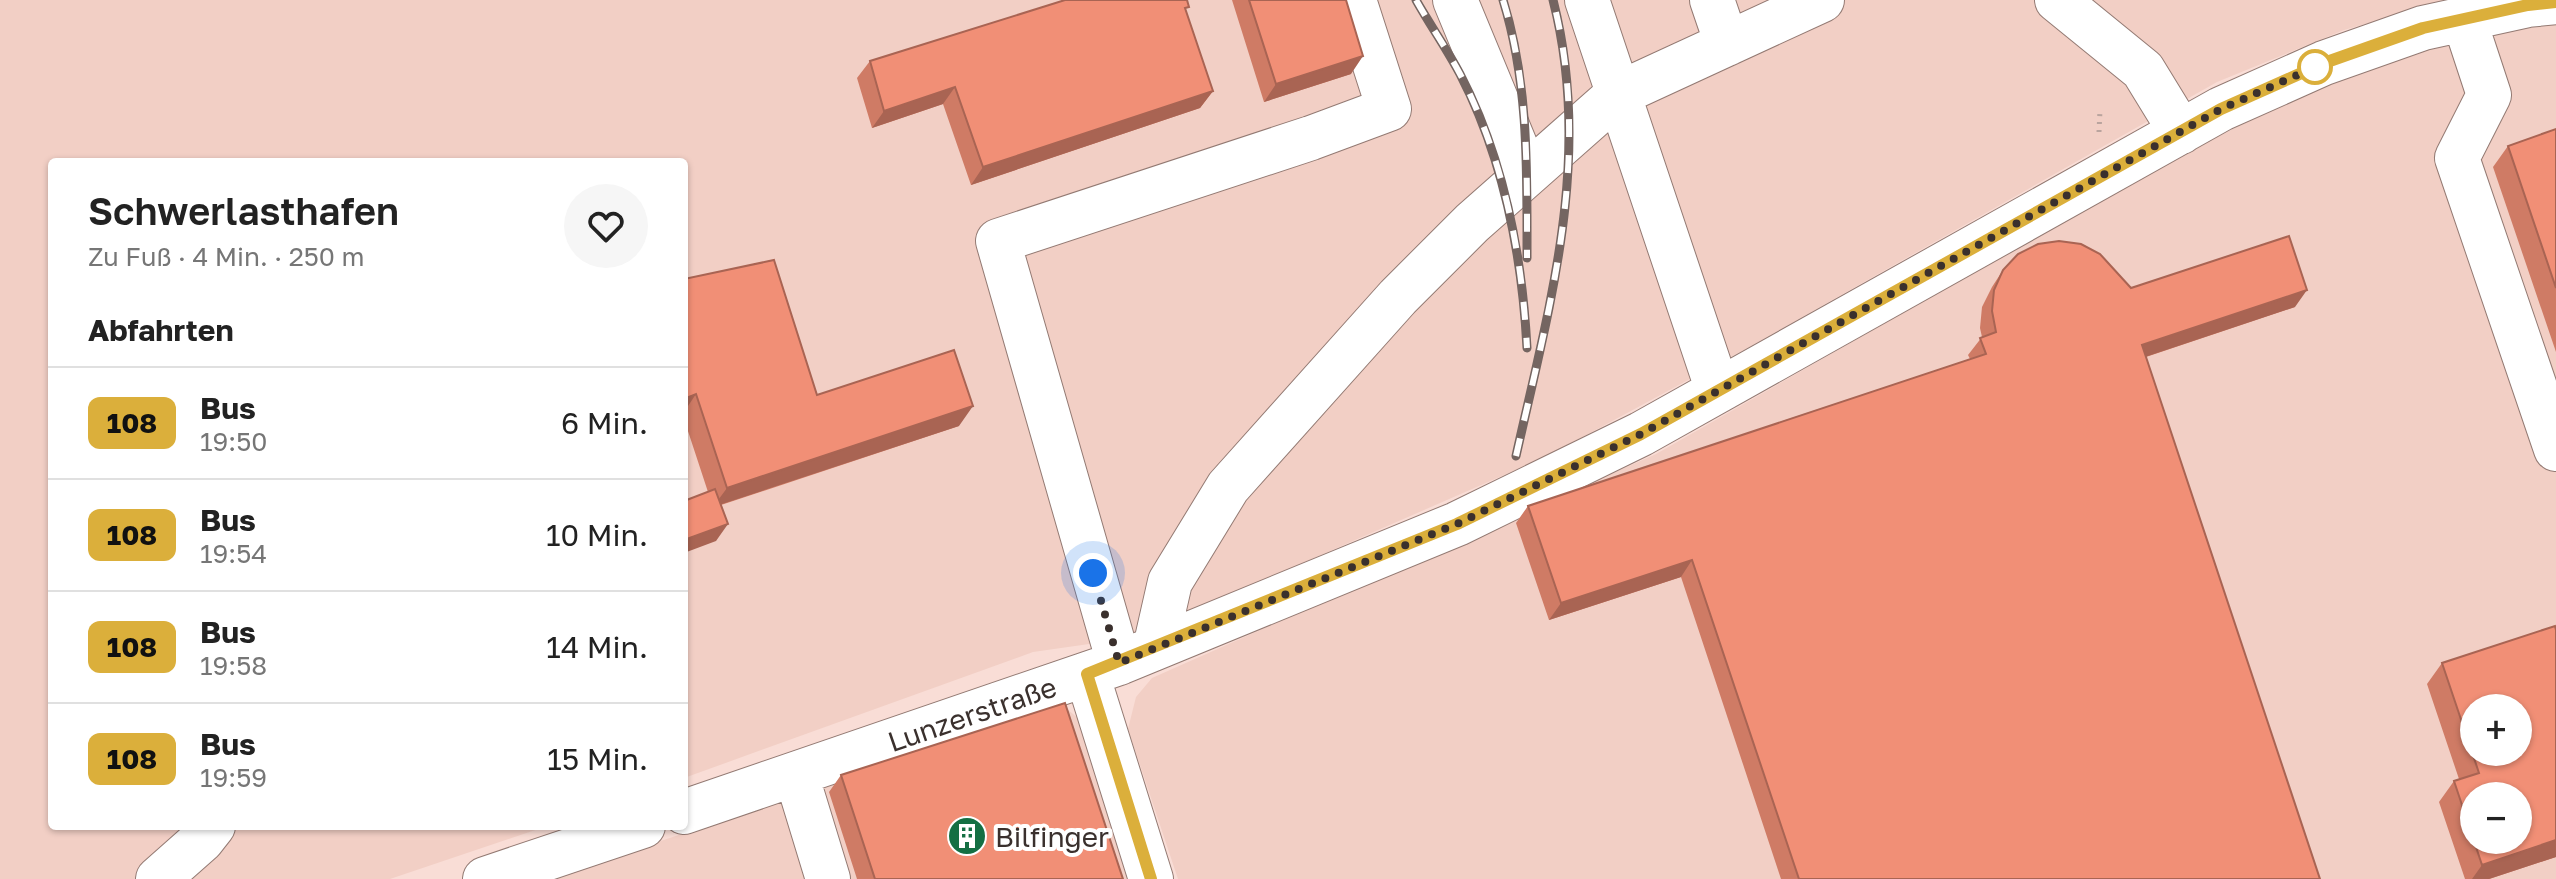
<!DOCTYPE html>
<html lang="de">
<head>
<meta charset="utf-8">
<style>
	:root { --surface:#fff; --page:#f6f6f6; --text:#222; --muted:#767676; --line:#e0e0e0 }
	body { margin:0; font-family:"Golos Text",sans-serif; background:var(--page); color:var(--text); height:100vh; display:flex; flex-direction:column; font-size:30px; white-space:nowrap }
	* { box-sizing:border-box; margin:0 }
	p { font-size:26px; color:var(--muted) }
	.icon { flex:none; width:44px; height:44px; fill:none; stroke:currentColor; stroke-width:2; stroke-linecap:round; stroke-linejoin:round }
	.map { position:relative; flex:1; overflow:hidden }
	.sheet { position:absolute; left:48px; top:158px; width:640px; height:672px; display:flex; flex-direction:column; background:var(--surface); border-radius:8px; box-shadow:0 2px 6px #0004 }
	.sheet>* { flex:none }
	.badge { padding:0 16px; border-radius:12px; font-size:28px; line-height:52px }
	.controls { position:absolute; left:2460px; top:694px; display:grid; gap:16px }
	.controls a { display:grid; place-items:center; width:72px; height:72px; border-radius:50%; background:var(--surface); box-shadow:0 2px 6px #0004; font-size:40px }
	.you { position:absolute; width:40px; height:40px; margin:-20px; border:6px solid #fff; border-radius:50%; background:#1a73e8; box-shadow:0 0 0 12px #1a73e833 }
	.map>.badge { position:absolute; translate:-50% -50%; box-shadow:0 0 0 4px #fff }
	h2 { padding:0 40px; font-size:30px; line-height:72px }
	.round { display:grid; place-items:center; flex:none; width:84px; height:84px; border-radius:42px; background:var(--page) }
	.overview { display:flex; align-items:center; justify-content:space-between; height:136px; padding:0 40px }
	h1 { font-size:38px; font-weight:600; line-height:60px }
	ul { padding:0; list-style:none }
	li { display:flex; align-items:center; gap:24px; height:112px; padding:0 40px; border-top:2px solid var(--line) }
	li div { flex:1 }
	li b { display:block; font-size:30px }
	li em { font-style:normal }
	li .badge { min-width:88px; font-weight:700; text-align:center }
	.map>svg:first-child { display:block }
	.built { fill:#f2cfc5; fill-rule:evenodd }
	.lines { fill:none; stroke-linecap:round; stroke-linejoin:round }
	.minor-casing { stroke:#937a73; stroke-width:46 }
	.path { stroke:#baa49e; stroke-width:5; stroke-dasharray:2 6; stroke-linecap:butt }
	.minor { stroke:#fff; stroke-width:44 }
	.rail-casing { stroke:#746561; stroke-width:9 }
	.rail { stroke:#fff; stroke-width:6; stroke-dasharray:18; stroke-linecap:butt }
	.wall { fill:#cf7b65 }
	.shaded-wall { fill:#a96453 }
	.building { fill:#f18f76; stroke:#a96453; stroke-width:2; fill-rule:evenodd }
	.line-casing { stroke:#fff; stroke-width:18 }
	.line { stroke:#dbaf3b; stroke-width:12 }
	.walk { stroke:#3a302d; stroke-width:8; stroke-dasharray:0 14.4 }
	.stop-dot { fill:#fff; stroke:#dbaf3b; stroke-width:4 }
	.labels { text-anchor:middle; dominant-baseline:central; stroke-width:8; stroke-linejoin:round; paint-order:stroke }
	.street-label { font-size:28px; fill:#3a302d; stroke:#fff }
	.poi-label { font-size:28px; fill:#3a302d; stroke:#fff; text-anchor:start }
</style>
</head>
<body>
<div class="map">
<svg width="2556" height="879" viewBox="0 0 2556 879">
	<rect width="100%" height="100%" fill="#f9ddd6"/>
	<!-- built -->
	<path class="built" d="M 0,0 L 2450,0 L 2344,30 L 2217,82 L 1751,346 L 1542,459 L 1511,472 L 1131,638 L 1033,652 L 684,778 L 684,162 L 52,162 L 52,826 L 547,826 L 390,879 L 0,879 Z
		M 2556,22 L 2556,879 L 1178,879 L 1128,729 L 1136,697 L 1152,678 L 1656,454 L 2150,172 L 2310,89 L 2445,44 ZM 2474,708 L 2518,708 L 2518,752 L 2474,752 ZM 2474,796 L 2518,796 L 2518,840 L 2474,840 Z
		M 1066,708 L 1080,720 L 1134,879 L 545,879 Z"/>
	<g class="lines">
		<defs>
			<path id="minor" d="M 1455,0 L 1527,174
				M 1587,0 L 1718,391
				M 1712,0 L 1727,44
				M 2057,0 L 2143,70 L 2181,132
				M 2464,19 L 2489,95 L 2457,158 L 2556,449
				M 1155,648 L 1170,582 L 1228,487 L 1398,297 L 1472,223 L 1618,94 L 1822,0
				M 1119,663 L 998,241 L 1311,138 L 1389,109 L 1354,0
				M 1087,674 L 1151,879
				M 796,774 L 828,879
				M 684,812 L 1119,663 L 1457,524 L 1641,434 L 2221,109 L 2324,63 L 2423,28 L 2528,5 L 2556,2
				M 158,879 L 202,840 L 213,826
				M 485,879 L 643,826"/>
		</defs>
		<!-- minor casing -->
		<use href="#minor" class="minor-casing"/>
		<!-- path -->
		<path class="path" d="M 2099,132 L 2100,110"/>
		<!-- minor -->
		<use href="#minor" class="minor"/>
		<defs>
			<path id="rail" d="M 1416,0 C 1430,25 1447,49 1460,74 C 1504,159 1522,254 1527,348
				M 1503,0 C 1529,84 1527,171 1527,258
				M 1516,456 C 1550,304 1593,156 1553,0"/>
		</defs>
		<!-- rail casing -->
		<use href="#rail" class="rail-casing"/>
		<!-- rail -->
		<use href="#rail" class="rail"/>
	</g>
	<!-- wall -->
	<path class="wall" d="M 1232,0 L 1346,0 L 1351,74 L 1264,102 Z
		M 1186,11 L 1213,91 L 1200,108 L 971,185 L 943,104 L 872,128 L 857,78 L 870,61 Z
		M 2556,129 L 2556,352 L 2493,167 L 2508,146 Z
		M 2003,270 L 2131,288 L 2295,307 L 2146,357 L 2320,879 L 1781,879 L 1681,577 L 1549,620 L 1516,523 L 1528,506 L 1970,359 L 1968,355 L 1982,337 L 1980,328 L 1982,307 L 1992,287 Z
		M 684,279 L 817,395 L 959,426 L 721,505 L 716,541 L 708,492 L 684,419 Z
		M 2442,663 L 2556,857 L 2489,879 L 2465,879 L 2439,802 L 2454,781 L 2459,779 L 2427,684 Z
		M 841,775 L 1123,879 L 857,879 L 829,792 Z"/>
	<!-- shaded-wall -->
	<path class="shaded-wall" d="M 1363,56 L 1351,74 L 1264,102 L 1276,84 Z
		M 955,87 L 943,104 L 872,128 L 884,111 Z
		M 1213,91 L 1200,108 L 971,185 L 983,167 Z
		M 2307,290 L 2295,307 L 2130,362 L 2142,345 Z
		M 696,394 L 684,412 L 684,399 Z
		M 973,406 L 959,426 L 713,507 L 727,488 Z
		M 728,524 L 716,541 L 684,553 L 684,540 Z
		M 1692,560 L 1681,577 L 1549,620 L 1561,603 Z
		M 2556,840 L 2556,857 L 2489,879 L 2472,879 L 2482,865 Z"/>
	<!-- building -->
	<path class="building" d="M 1065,0 L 1187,0 L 1189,7 L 1185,8 L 1213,91 L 983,167 L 955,87 L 884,111 L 870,61 Z
		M 1249,0 L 1346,0 L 1363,56 L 1276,84 Z
		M 2556,129 L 2556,288 L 2508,146 Z
		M 2289,236 L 2307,290 L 2142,345 L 2320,879 L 1799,879 L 1692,560 L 1561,603 L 1528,506 L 1986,354 L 1980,338 L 1996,332 L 1992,311 L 1994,290 L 2003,270 L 2018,254 L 2038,244 L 2059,241 L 2081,244 L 2100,254 L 2131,288 Z
		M 774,260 L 817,395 L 954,350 L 973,406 L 727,488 L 696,394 L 684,399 L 684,279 Z
		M 715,489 L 728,524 L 684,540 L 684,501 Z
		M 2555,626 L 2556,630 L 2556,840 L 2482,865 L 2454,781 L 2479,773 L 2442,663 ZM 2474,708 L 2518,708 L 2518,752 L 2474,752 ZM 2474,796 L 2518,796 L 2518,840 L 2474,840 Z
		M 1065,703 L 1123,879 L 875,879 L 841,775 Z"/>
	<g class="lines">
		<defs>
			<path id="line" d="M 1151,879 L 1087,674 L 1457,524 L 1641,434 L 2221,109 L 2324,63 L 2423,28 L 2528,5 L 2556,2"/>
		</defs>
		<!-- line casing -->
		<use href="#line" class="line-casing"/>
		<!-- line -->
		<use href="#line" class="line"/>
		<!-- walk -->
		<path class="walk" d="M 1093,573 L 1119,663 L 1457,524 L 1641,434 L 2221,109 L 2324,63 L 2315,67"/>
	</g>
	<!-- icons -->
	<defs>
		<symbol id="building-disc" viewBox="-11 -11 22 22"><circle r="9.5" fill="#146f43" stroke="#fff"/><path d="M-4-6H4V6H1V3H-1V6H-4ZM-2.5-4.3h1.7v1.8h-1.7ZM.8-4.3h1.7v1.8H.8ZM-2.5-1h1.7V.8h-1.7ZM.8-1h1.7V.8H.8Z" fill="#fff"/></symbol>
	</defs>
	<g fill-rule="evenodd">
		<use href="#building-disc" x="945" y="814" width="44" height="44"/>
	</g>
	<!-- markers -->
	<circle class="stop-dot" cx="2315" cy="67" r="16"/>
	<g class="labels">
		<!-- street labels -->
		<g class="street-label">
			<text transform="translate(972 714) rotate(-19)">Lunzerstraße</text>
		</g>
		<!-- poi labels -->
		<g class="poi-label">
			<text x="995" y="836">Bilfinger</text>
		</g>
	</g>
</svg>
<div class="controls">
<a>+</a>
<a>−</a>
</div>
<div class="you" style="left:1093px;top:573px"></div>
<section class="sheet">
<div class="overview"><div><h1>Schwerlasthafen</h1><p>Zu Fuß · 4 Min. · 250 m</p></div><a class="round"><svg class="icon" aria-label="heart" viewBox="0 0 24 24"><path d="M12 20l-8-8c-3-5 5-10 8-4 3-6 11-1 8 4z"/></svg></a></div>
<h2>Abfahrten</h2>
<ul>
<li><span class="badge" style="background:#dbaf3b;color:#111">108</span><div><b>Bus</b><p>19:50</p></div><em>6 Min.</em></li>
<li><span class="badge" style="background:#dbaf3b;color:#111">108</span><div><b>Bus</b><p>19:54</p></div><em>10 Min.</em></li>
<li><span class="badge" style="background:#dbaf3b;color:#111">108</span><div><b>Bus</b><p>19:58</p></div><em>14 Min.</em></li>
<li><span class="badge" style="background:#dbaf3b;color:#111">108</span><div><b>Bus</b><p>19:59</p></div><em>15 Min.</em></li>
</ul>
</section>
</div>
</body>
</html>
